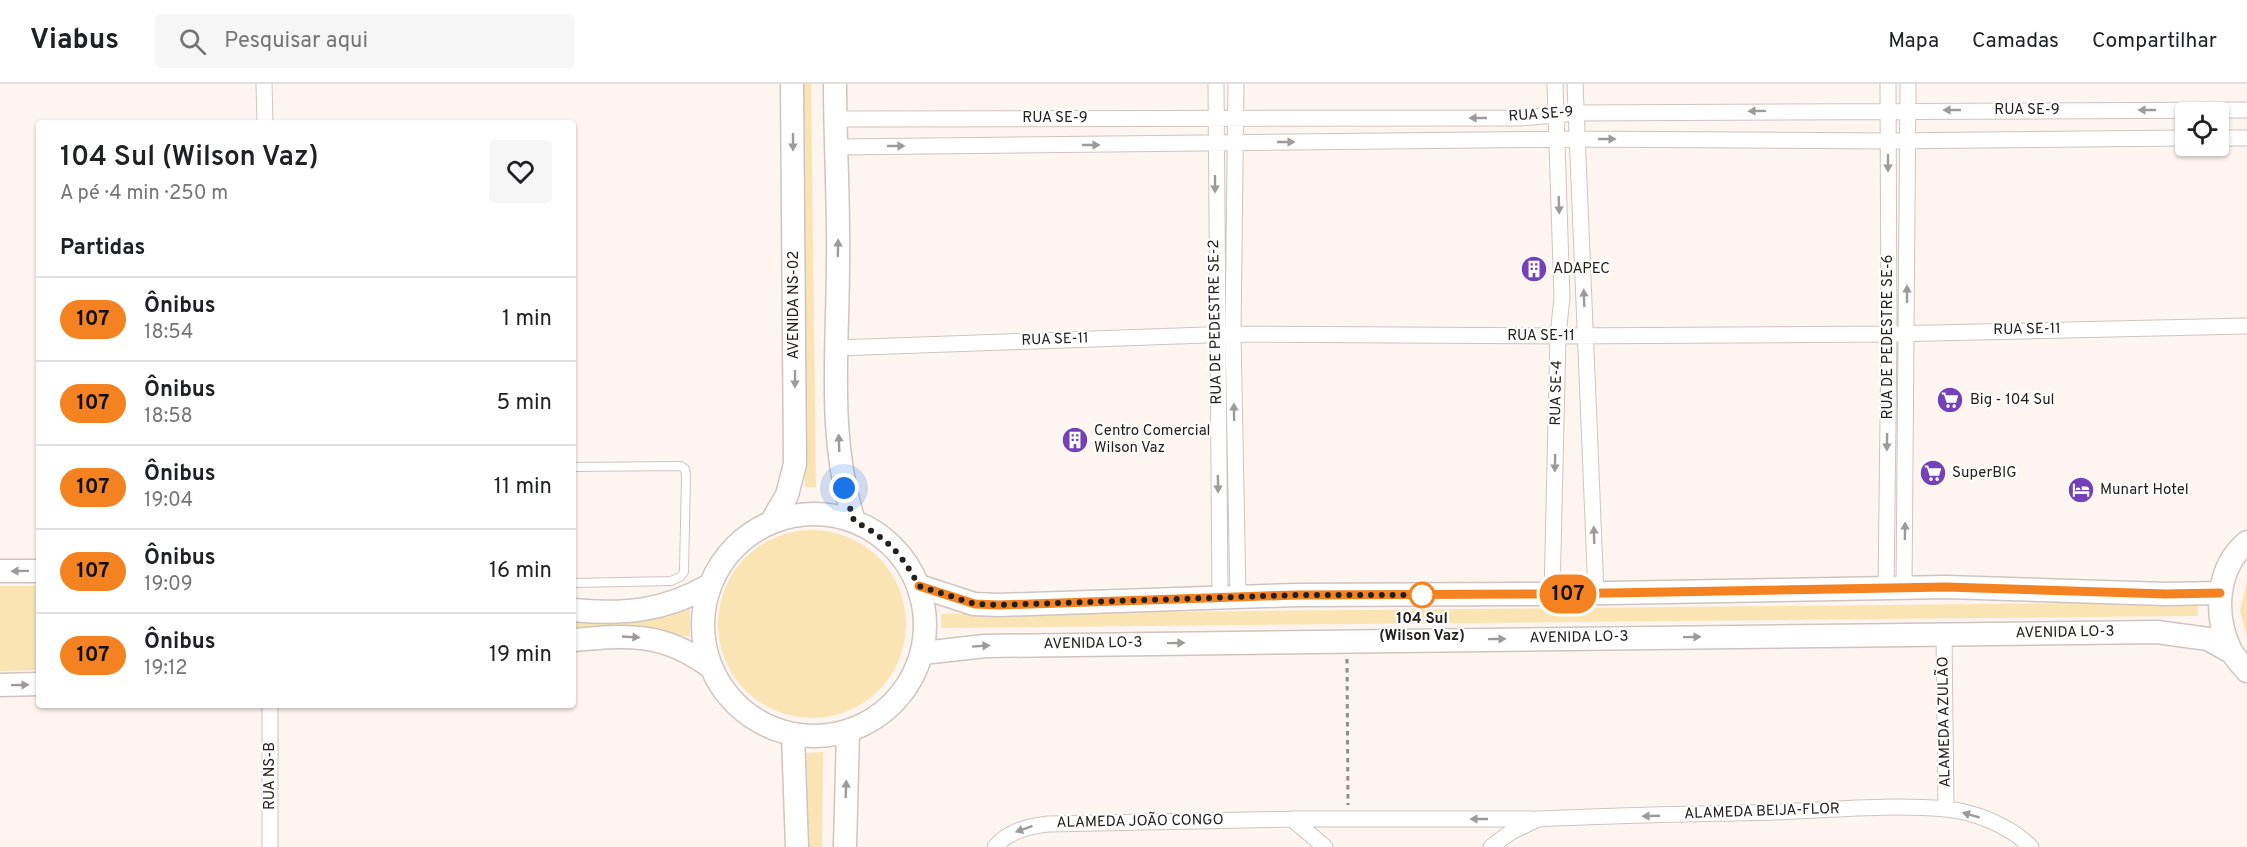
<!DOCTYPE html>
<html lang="pt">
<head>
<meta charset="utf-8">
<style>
	:root { --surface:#fff; --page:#f6f6f6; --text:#202124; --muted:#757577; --line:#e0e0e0 }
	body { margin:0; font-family:Overpass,sans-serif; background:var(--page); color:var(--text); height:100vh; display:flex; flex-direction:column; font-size:22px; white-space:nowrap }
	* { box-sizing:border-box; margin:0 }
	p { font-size:20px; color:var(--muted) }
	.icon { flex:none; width:33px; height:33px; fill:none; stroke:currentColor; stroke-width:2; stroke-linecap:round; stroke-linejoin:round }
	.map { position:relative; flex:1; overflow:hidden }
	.sheet { position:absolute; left:36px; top:36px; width:540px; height:588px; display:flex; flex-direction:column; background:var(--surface); border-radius:6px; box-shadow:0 2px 4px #0004 }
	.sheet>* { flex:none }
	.badge { padding:0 12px; border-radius:20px; font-size:21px; line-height:39px }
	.controls { position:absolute; left:2175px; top:18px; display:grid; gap:12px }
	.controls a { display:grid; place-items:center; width:54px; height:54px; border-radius:6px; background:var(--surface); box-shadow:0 2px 4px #0004; font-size:30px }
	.you { position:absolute; width:30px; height:30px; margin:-15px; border:4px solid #fff; border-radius:50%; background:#1a73e8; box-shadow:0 0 0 9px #1a73e833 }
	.map>.badge { position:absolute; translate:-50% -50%; box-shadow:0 0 0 3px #fff }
	h2 { padding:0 24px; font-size:22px; line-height:54px }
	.round { display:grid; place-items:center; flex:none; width:63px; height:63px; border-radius:6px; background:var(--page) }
	.headline { display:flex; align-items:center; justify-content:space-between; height:102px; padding:0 24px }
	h1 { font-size:28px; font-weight:600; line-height:45px }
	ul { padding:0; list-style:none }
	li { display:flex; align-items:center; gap:18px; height:84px; padding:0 24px; border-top:2px solid var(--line) }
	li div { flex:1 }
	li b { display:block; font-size:22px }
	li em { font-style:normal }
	li .badge { min-width:66px; font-weight:700; text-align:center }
	header { display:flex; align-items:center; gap:36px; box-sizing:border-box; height:84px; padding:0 30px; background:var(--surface); border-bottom:2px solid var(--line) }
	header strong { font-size:28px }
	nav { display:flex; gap:33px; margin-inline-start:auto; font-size:21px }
	.search { width:420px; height:54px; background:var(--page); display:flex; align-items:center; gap:15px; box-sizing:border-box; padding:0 21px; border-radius:6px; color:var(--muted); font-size:22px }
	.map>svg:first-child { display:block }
	.green { fill:#fbe4b3 }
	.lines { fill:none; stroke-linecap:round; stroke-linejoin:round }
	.lane-casing { stroke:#cfc4bf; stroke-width:10 }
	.street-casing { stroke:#cfc4bf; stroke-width:17 }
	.secondary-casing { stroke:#cfc4bf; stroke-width:25 }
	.path { stroke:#938c89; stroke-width:3; stroke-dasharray:4.5 4.5; stroke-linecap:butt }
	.lane { stroke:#fff; stroke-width:8 }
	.street { stroke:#fff; stroke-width:15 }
	.secondary { stroke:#fff; stroke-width:22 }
	.oneway { fill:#9c9b9a }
	.line-casing { stroke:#fff; stroke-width:14 }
	.line { stroke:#f58220; stroke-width:9 }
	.walk { stroke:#24201e; stroke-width:6; stroke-dasharray:0 10.8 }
	.stop-dot { fill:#fff; stroke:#f58220; stroke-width:3 }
	.labels { text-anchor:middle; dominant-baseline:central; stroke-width:4.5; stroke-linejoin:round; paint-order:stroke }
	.street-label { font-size:15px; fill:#24201e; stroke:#fff }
	.poi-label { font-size:15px; fill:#24201e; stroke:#fff; text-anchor:start }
	.stop-label { font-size:15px; font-weight:bold; fill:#24201e; stroke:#fff }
</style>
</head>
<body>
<header>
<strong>Viabus</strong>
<div class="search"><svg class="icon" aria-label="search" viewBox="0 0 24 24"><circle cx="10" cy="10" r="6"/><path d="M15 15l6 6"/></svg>Pesquisar aqui</div>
<nav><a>Mapa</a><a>Camadas</a><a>Compartilhar</a></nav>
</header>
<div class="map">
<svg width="2247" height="763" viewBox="0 0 2247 763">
	<rect width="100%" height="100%" fill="#fef4f0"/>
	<!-- green -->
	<path class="green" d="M 801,0 L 811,0 L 816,403 L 805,403 Z
		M718 540a94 94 0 1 1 188 0a94 94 0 1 1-188 0Z
		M 2247,497 L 2247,554 L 2240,527 Z
		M 0,502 L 39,502 L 39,586 L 0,587 Z
		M 2198,518 L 2198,532 L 941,544 L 941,530 Z
		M 690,524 L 690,553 L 643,545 L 573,547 L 573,533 L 641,534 Z
		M 823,668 L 822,763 L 807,763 L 806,669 Z"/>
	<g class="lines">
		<defs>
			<path id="lane" d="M 573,383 L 681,382 L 685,385 L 686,392 L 684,488 L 680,493 L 671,497 L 573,499"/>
			<path id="street" d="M 264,0 L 265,39
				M 1216,0 L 1220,513
				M 1236,0 L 1233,250 L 1238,512
				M 1575,0 L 1596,509
				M 835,35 L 1520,34 L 1576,29 L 2247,26
				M 2218,54 L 2247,54
				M 838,63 L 1579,55 L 1888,57 L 2186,54
				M 836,264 L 1233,250 L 1558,252 L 1889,250 L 2247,242
				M 1904,505 L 1908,0
				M 1886,506 L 1889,250 L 1888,0
				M 1552,510 L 1558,252 L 1562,213 L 1555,0
				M 1944,551 L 1946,725
				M 270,621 L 270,763
				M 1292,735 L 1325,763
				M 995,763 C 1007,748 1029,742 1048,740 L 1292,735 L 1532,735
				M 1491,763 L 1511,748 L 1538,735 C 1617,731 1696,730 1775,728 C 1831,726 1889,720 1945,725 C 1974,727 2010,742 2031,763"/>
			<path id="secondary" d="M 835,0 C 835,59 839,119 838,178 C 838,264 827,354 854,437
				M703 541a111 111 0 1 1 222 0a111 111 0 1 1-222 0Z
				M 772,437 L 787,411 L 795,380 L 792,0
				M 2247,458 C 2216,484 2214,531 2230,565 C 2234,573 2241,580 2247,587
				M 0,487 L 39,487
				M 919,502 L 974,520 L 999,521 L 1296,511 L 1552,510 L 1946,503 L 2166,510 L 2220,509
				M 573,526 C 622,531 665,527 708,502
				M 573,556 C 627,551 663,548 709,582
				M 923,569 L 985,562 L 2157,548 L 2208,555 L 2231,568
				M 0,601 L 39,600
				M 793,651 L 797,763
				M 845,763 L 848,648"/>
		</defs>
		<!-- lane casing -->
		<use href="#lane" class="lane-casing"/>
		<!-- street casing -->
		<use href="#street" class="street-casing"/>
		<!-- secondary casing -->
		<use href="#secondary" class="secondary-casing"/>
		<!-- path -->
		<path class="path" d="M 1347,575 L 1348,721"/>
		<!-- lane -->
		<use href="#lane" class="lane"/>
		<!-- street -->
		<use href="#street" class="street"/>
		<!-- secondary -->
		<use href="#secondary" class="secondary"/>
	</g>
	<!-- one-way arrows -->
	<defs><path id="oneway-solid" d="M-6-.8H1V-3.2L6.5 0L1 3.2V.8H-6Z" transform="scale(1.5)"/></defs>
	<g class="oneway">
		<use href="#oneway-solid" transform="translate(1952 26) rotate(-180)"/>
		<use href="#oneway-solid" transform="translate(2147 26) rotate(-180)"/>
		<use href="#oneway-solid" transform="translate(1757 27) rotate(179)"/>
		<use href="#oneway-solid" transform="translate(1478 34) rotate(-180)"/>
		<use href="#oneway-solid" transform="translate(1607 55)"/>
		<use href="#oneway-solid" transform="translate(793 58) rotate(90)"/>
		<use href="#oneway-solid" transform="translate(1286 58)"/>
		<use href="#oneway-solid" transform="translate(1091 61)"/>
		<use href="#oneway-solid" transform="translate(896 62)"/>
		<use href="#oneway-solid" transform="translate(1888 79) rotate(90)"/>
		<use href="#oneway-solid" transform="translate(1215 100) rotate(90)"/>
		<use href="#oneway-solid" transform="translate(1559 121) rotate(88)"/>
		<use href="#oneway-solid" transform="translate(838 164) rotate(-89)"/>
		<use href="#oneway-solid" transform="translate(1907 210) rotate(-90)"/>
		<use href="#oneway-solid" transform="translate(1584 214) rotate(-92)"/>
		<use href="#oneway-solid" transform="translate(795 295) rotate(90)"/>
		<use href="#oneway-solid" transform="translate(1234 328) rotate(-91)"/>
		<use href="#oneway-solid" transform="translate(1887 358) rotate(91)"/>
		<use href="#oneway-solid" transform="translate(839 359) rotate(-92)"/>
		<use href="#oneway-solid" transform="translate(1555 379) rotate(91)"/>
		<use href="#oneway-solid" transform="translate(1218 400) rotate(89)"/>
		<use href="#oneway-solid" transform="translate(1905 447) rotate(-89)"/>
		<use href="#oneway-solid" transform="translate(1594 451) rotate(-92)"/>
		<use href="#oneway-solid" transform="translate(20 487) rotate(179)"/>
		<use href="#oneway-solid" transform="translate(631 553) rotate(3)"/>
		<use href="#oneway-solid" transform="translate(1692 553) rotate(-1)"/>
		<use href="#oneway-solid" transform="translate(1497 555) rotate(-1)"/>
		<use href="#oneway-solid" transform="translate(1176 559) rotate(-1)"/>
		<use href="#oneway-solid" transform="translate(981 562) rotate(-4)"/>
		<use href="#oneway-solid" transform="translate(20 601) rotate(-1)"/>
		<use href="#oneway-solid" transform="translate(846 705) rotate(-88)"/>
		<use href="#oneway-solid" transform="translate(1971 731) rotate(-164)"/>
		<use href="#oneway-solid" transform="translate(1651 732) rotate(178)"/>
		<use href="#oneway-solid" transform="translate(1479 735) rotate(-180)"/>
		<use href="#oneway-solid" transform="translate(1024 745) rotate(160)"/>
	</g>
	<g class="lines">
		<defs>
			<path id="line" d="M 919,502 L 975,520 L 999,521 L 1296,511 L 1552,510 L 1946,503 L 2166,510 L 2220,509"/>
		</defs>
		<!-- line casing -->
		<use href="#line" class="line-casing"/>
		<!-- line -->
		<use href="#line" class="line"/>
		<!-- walk -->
		<path class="walk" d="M 844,404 L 854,437 C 888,455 901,469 919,502 L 975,520 L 999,521 L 1296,511 L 1422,511"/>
	</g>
	<!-- icons -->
	<defs>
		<symbol id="building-disc" viewBox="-11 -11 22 22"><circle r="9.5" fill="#7441b8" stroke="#fff"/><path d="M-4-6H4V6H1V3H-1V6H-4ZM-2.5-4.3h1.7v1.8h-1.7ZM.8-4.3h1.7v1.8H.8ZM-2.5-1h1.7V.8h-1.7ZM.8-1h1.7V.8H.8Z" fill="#fff"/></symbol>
		<symbol id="supermarket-disc" viewBox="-11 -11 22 22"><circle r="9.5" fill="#7441b8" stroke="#fff"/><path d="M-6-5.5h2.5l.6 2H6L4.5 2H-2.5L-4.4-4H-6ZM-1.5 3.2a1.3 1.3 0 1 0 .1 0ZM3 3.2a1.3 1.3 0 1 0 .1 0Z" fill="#fff"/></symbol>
		<symbol id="hotel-disc" viewBox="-11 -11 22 22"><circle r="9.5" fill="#7441b8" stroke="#fff"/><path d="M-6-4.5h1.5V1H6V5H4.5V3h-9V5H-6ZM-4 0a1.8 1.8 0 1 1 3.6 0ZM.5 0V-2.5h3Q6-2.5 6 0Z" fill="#fff"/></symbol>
	</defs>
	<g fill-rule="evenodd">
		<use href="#building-disc" x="1519" y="170" width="30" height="30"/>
		<use href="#supermarket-disc" x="1935" y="301" width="30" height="30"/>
		<use href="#building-disc" x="1060" y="341" width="30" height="30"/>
		<use href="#supermarket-disc" x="1918" y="374" width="30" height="30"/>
		<use href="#hotel-disc" x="2066" y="391" width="30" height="30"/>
	</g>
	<!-- markers -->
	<circle class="stop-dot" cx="1422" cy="511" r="12"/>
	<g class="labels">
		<!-- street labels -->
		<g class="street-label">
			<text x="2027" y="26">RUA SE-9</text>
			<text transform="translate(1541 31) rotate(-4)">RUA SE-9</text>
			<text x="1055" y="34">RUA SE-9</text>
			<text transform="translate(794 221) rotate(-90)">AVENIDA NS-02</text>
			<text transform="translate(1216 238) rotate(-91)">RUA DE PEDESTRE SE-2</text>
			<text transform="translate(2027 246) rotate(-1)">RUA SE-11</text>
			<text x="1541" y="252">RUA SE-11</text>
			<text transform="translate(1888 253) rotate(-90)">RUA DE PEDESTRE SE-6</text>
			<text transform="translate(1055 256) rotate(-2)">RUA SE-11</text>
			<text transform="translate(1557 309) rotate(-89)">RUA SE-4</text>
			<text transform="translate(2065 549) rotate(-1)">AVENIDA LO-3</text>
			<text transform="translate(1579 554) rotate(-1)">AVENIDA LO-3</text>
			<text transform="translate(1093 560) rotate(-1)">AVENIDA LO-3</text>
			<text transform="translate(1945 638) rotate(-91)">ALAMEDA AZULÃO</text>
			<text transform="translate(270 692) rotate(-90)">RUA NS-B</text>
			<text transform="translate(1762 728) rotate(-2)">ALAMEDA BEIJA-FLOR</text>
			<text transform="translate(1140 738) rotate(-1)">ALAMEDA JOÃO CONGO</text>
		</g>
		<!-- poi labels -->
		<g class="poi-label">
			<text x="1553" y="185">ADAPEC</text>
			<text x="1970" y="316">Big - 104 Sul</text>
			<text x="1094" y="347">Centro Comercial<tspan x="1094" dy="17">Wilson Vaz</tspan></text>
			<text x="1952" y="389">SuperBIG</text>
			<text x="2100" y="406">Munart Hotel</text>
		</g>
		<!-- stop labels -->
		<g class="stop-label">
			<text x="1422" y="535">104 Sul<tspan x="1422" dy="17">(Wilson Vaz)</tspan></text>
		</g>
	</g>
</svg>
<div class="controls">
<a><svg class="icon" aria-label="locate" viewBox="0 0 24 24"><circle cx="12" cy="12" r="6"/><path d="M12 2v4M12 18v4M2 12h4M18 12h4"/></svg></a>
</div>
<div class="you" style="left:844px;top:404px"></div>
<b class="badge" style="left:1568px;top:510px;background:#f58220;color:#111">107</b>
<section class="sheet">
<div class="headline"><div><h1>104 Sul (Wilson Vaz)</h1><p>A pé · 4 min · 250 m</p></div><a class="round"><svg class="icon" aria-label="heart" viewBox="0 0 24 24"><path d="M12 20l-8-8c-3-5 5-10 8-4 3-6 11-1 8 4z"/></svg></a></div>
<h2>Partidas</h2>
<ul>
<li><span class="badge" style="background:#f58220;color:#111">107</span><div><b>Ônibus</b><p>18:54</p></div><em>1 min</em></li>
<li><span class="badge" style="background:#f58220;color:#111">107</span><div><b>Ônibus</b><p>18:58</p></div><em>5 min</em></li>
<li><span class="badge" style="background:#f58220;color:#111">107</span><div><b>Ônibus</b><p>19:04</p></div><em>11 min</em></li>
<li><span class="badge" style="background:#f58220;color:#111">107</span><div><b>Ônibus</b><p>19:09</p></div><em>16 min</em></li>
<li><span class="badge" style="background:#f58220;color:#111">107</span><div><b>Ônibus</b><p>19:12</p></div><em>19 min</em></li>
</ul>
</section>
</div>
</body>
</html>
